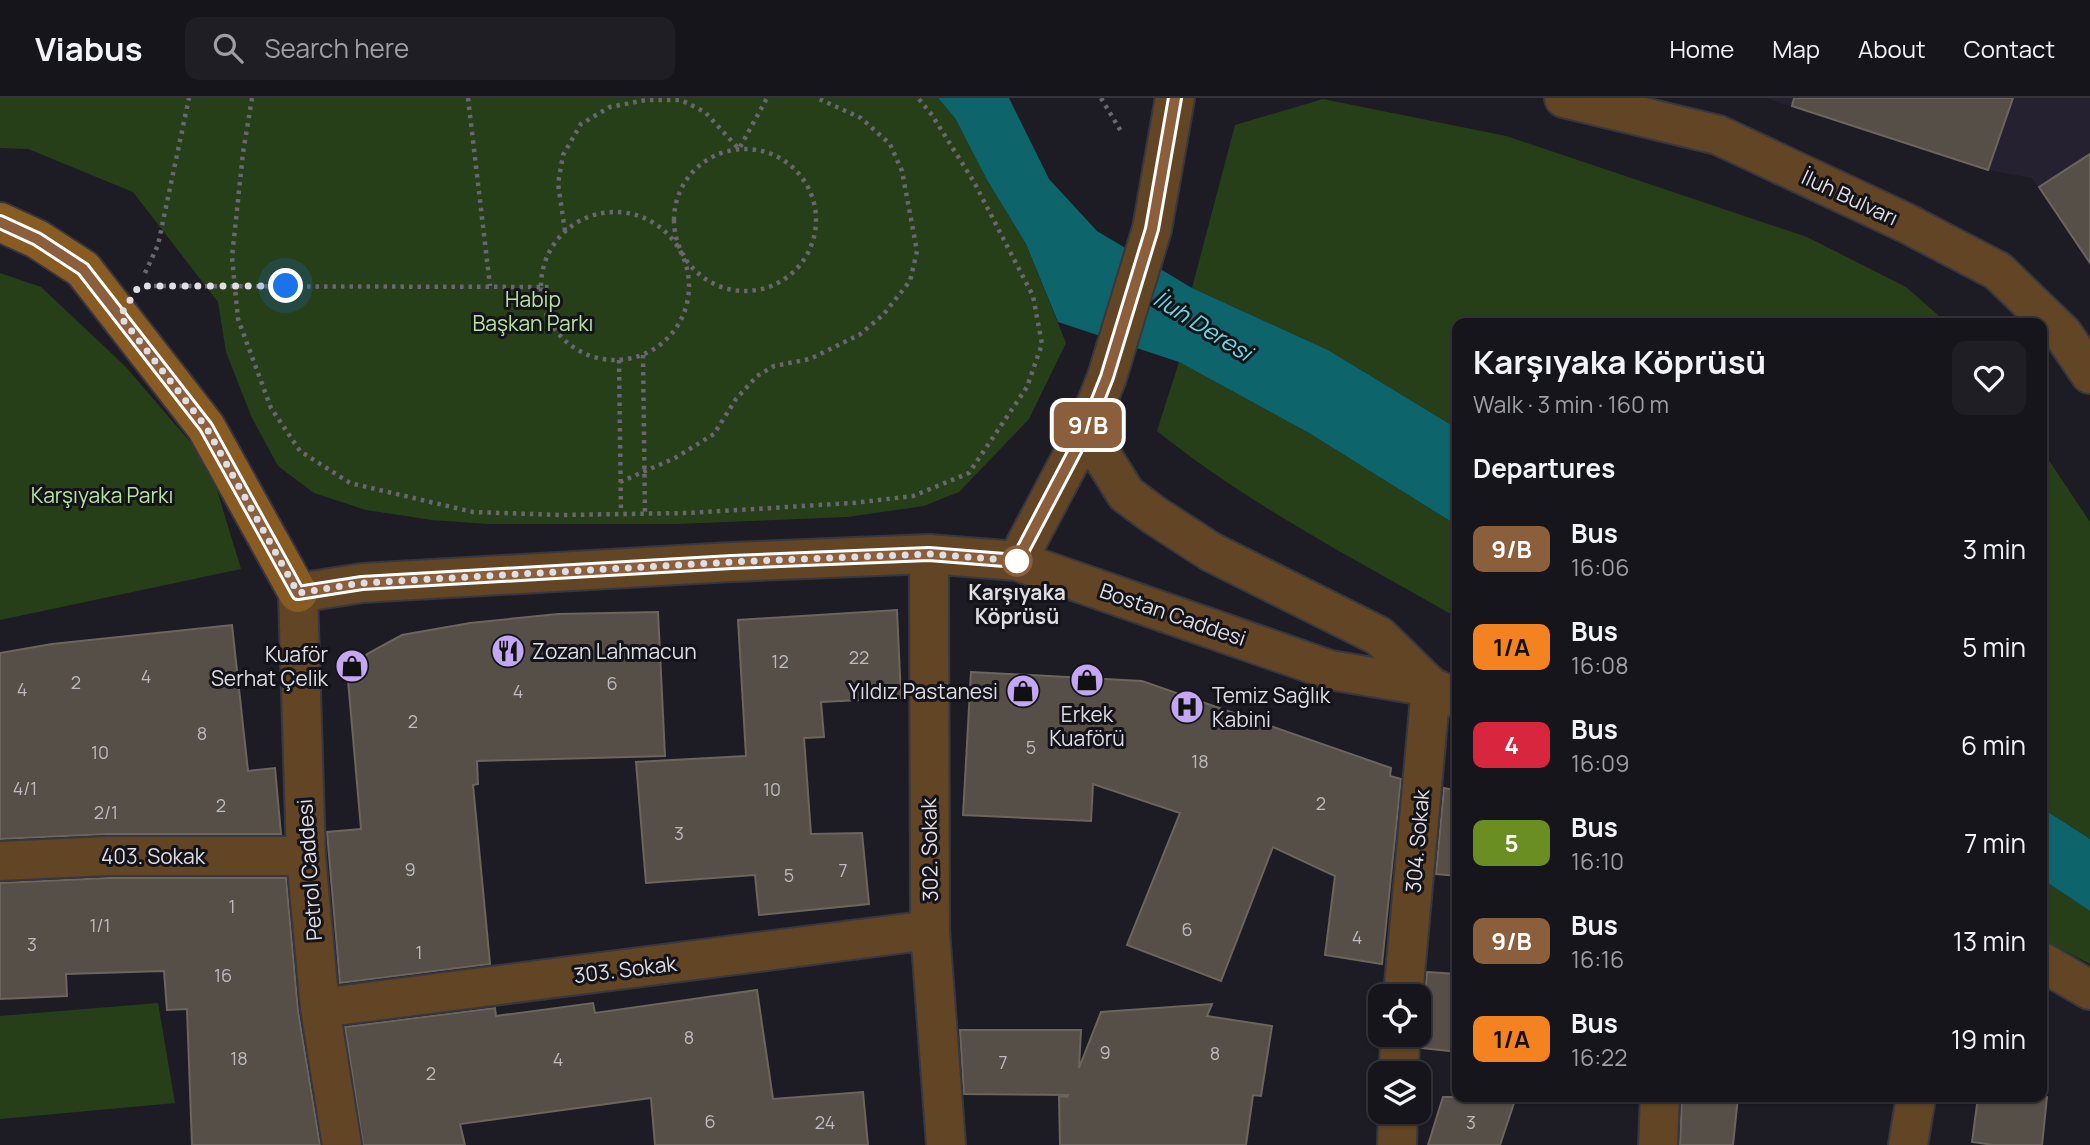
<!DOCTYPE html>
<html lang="en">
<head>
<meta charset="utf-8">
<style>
	:root { --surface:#16151b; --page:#1f1e24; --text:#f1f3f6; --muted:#9e9fa3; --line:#35343a }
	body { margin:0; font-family:Manrope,sans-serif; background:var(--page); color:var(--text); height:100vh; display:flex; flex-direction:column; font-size:26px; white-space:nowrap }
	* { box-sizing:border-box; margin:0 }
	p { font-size:23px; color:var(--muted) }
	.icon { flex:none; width:38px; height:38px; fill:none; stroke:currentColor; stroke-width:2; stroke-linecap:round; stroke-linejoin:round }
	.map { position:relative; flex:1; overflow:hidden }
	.drawer { position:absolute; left:1452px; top:220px; width:595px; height:784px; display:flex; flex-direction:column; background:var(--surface); border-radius:14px; box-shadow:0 2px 5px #0004,0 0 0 2px var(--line) }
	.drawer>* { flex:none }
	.badge { padding:0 14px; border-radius:10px; font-size:24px; line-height:46px }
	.tools { position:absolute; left:1368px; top:886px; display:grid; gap:14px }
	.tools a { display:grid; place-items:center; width:63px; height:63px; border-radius:14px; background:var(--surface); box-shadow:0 2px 5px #0004,0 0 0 2px var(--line); font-size:35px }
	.you { position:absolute; width:35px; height:35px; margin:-18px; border:5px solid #fff; border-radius:50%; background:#1a73e8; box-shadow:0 0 0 10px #1a73e833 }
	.map>.badge { position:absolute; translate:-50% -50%; box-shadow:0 0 0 4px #fff }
	h2 { padding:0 21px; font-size:26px; line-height:63px }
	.round { display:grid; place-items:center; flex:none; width:74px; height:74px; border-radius:14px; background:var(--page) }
	.headline { display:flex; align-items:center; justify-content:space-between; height:119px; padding:0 21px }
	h1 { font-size:33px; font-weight:700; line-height:52px }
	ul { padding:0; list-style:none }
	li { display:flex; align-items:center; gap:21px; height:98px; padding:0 21px }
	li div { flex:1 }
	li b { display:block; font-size:26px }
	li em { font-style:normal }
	li .badge { min-width:77px; font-weight:700; text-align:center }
	header { display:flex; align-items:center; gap:42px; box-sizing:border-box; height:98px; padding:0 35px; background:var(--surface); border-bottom:2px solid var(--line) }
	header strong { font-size:33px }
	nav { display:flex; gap:38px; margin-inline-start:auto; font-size:24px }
	.search { width:490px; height:63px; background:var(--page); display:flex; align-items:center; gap:18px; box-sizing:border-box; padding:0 24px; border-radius:14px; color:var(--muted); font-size:26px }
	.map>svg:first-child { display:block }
	.industrial { fill:#262131 }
	.green { fill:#273f18 }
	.water { fill:#0d646b }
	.building { fill:#554f48; stroke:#6c655e; stroke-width:2 }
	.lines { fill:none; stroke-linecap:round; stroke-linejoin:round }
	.minor-casing { stroke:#38373f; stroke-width:42 }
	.tertiary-casing { stroke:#38373f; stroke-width:42 }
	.secondary-casing { stroke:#38373f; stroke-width:42 }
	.path { stroke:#68676e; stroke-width:4.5; stroke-dasharray:3.5 5; stroke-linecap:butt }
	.minor { stroke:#614525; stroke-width:38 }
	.tertiary { stroke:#614525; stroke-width:38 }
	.secondary { stroke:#875b22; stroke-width:38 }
	.line-casing { stroke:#fff; stroke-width:16 }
	.line { stroke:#8b5e3c; stroke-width:10 }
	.walk { stroke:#dedee3; stroke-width:7; stroke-dasharray:0 12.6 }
	.stop-dot { fill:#fff; stroke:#8b5e3c; stroke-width:3.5 }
	.labels { text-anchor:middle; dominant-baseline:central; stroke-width:6; stroke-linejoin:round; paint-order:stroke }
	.number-label { font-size:18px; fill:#bcbabc }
	.street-label { font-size:21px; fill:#dedee3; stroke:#14131a }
	.park-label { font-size:21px; fill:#b7e59f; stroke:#14131a }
	.stop-label { font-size:21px; font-weight:bold; fill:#dedee3; stroke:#14131a }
	.poi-label { font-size:21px; fill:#dedee3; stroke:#14131a; text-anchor:start }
	.water-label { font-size:23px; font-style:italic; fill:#67dae6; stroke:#14131a }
</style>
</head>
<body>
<header>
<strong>Viabus</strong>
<div class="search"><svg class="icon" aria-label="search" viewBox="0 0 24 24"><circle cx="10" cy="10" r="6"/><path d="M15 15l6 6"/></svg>Search here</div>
<nav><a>Home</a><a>Map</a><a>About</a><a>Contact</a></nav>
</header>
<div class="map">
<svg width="2090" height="1047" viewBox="0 0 2090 1047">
	<rect width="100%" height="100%" fill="#1d1c24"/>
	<!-- industrial -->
	<path class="industrial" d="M 1766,0 L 2090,0 L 2090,165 L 2032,80 L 1988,72 Z"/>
	<!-- green -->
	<path class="green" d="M 0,0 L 938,0 L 955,20 L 987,82 L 1026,146 L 1066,245 L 1029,321 L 959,394 L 924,408 L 847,419 L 676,426 L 488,426 L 432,422 L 366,412 L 314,395 L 278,368 L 252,320 L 226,254 L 218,204 L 133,94 L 28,51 L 0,50 Z
		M 1323,1 L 1506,38 L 1807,139 L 1906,189 L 1948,226 L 1458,226 L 1458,331 L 1328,252 L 1192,190 L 1235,27 Z
		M 0,175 L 41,189 L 125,268 L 209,366 L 241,471 L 0,522 Z
		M 1179,264 L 1309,335 L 1458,428 L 1458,520 C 1355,461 1249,407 1157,333 Z
		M 2042,352 L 2090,424 L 2090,741 L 2042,710 Z
		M 2042,781 L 2090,813 L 2090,866 L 2042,841 Z
		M 158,905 L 175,1005 L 0,1021 L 0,918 Z"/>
	<!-- water -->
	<path class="water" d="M 938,0 L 1009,0 L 1049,81 L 1097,133 L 1192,190 L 1328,252 L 1458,331 L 1458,428 L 1309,335 L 1179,264 L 1058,224 L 1026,146 L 987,82 L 955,20 Z
		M 2042,710 L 2090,741 L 2090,813 L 2042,781 Z"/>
	<!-- building -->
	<path class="building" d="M 1794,0 L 2013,0 L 1988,72 L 1792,8 Z
		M 2090,56 L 2090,165 L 2039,89 Z
		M 897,512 L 901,600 L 821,604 L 824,639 L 804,640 L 811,736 L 862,735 L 869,806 L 759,817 L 755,777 L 646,785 L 636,664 L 746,658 L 738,522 Z
		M 658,514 L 665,658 L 477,663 L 478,686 L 473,687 L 490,866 L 340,885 L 327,734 L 361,731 L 348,582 L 367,556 L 402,537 L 470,525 L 558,516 Z
		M 232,527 L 248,673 L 275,670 L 281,736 L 108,736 L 0,741 L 0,555 L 52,546 Z
		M 971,574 L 1142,583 L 1391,670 L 1390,678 L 1401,681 L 1382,866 L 1325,857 L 1335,778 L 1273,749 L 1221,883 L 1127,847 L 1180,715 L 1093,686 L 1091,723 L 963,717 Z
		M 1444,690 L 1458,693 L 1458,778 L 1436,776 Z
		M 108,780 L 286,780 L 298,913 L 320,1047 L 192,1047 L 187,911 L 167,912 L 164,873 L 66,876 L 67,898 L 0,901 L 0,785 Z
		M 1427,874 L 1458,876 L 1458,954 L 1422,950 L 1419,912 L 1425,900 Z
		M 757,892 L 773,1001 L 863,994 L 868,1047 L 655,1047 L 651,1000 L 460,1026 L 465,1047 L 363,1047 L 345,929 L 495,910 L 496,918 L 593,905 L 595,915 Z
		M 1212,906 L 1207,918 L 1272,928 L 1261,998 L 1253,997 L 1246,1047 L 1060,1047 L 1059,998 L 1067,999 L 1068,997 L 964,996 L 960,932 L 1081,932 L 1079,970 L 1101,914 Z
		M 1443,999 L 1516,999 L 1500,1047 L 1428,1047 Z
		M 1682,999 L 1738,999 L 1733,1047 L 1680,1047 Z
		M 1978,999 L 2047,999 L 2042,1047 L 1994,1047 L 1972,1044 Z"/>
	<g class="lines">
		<defs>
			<path id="minor" d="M 929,456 L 930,832 L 946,1047
				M 0,763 L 108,758 L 306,758
				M 1403,898 L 1431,589
				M 320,910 L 930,832
				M 1399,975 L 1400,936
				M 1397,1047 L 1398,1013
				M 1658,1047 L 1660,999
				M 1908,1047 L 1916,999"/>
			<path id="tertiary" d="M 1564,0 L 1718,37 L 1906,125 L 1998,173 L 2063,236 L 2090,276
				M 1086,332 L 1126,396 L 1154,417 L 1211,454 L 1379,538 L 1431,589
				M 1017,463 L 1086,332 L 1107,279 L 1152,131 L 1175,0
				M 2042,864 L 2090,892
				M 342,1047 L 320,910 L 306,758 L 298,495 L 362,485 L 731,464 L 929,456 L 1017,463 L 1330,572 L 1431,589 L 1458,601"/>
			<path id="secondary" d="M 0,124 L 37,141 L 83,171 L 206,329 L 298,495"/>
		</defs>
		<!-- minor casing -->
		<use href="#minor" class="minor-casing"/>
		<!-- tertiary casing -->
		<use href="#tertiary" class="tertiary-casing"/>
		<!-- secondary casing -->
		<use href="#secondary" class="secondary-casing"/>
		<!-- path -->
		<path class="path" d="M 252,0 L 243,55 L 232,159 L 238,221 L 271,310 L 300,353 L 350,385 L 473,414 L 561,417 L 687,415 L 853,405 L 913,398 L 969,375 L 1027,289 L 1042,246 L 1033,198 L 974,84 L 932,17 L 918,0
			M 468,0 L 490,188
			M 1101,0 L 1122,35
			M674 122a71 71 0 1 1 142 0a71 71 0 1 1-142 0Z
			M541 188a74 74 0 1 1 148 0a74 74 0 1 1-148 0Z
			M 565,133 L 558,86 L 563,57 L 581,26 L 610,9 L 646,2 L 681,2 L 705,14 L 739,51 L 767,0
			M 145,175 L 158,147 L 189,0
			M 154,188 L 553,189
			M 643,257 L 645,415
			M 619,262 L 621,415
			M 620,384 L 675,360 L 714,336 L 736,301 L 757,278 L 774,268 L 810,261 L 859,237 L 883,217 L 910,183 L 917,153 L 902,73 L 890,46 L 861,20 L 817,0"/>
		<!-- minor -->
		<use href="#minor" class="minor"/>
		<!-- tertiary -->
		<use href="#tertiary" class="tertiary"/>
		<!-- secondary -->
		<use href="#secondary" class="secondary"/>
	</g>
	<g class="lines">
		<defs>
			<path id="line" d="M 0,124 L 37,141 L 83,171 L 206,329 L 298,495 L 362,485 L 732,464 L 929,456 L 1017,463 L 1086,332 L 1107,279 L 1152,131 L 1175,0"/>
		</defs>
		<!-- line casing -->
		<use href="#line" class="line-casing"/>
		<!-- line -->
		<use href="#line" class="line"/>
		<!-- walk -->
		<path class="walk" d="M 286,188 L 139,188 L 120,218 L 206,329 L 298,495 L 362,485 L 732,464 L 929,456 L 1017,463"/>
	</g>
	<!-- icons -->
	<defs>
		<symbol id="restaurant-disc" viewBox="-11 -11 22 22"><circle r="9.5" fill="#c3a7f2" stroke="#14131a"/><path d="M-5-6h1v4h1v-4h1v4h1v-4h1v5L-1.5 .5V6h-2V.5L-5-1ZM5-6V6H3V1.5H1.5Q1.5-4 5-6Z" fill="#111"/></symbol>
		<symbol id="shop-disc" viewBox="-11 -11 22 22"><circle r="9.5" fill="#c3a7f2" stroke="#14131a"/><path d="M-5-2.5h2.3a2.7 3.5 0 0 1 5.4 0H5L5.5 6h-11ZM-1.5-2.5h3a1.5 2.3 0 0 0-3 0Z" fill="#111"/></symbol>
		<symbol id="hospital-disc" viewBox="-11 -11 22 22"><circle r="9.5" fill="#c3a7f2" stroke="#14131a"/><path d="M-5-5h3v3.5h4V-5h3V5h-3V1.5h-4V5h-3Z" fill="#111"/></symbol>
	</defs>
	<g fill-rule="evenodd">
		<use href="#restaurant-disc" x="489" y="534" width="38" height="38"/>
		<use href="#shop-disc" x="333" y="549" width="38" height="38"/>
		<use href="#shop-disc" x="1068" y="563" width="38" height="38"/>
		<use href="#shop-disc" x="1004" y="574" width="38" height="38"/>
		<use href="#hospital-disc" x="1168" y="590" width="38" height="38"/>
	</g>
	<!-- markers -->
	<circle class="stop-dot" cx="1017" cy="463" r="14"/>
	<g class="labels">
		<!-- number labels -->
		<g class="number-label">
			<text x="859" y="559">22</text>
			<text x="780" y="563">12</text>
			<text x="146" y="578">4</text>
			<text x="76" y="584">2</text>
			<text x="612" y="585">6</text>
			<text x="22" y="591">4</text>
			<text x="518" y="593">4</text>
			<text x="413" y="623">2</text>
			<text x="202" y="635">8</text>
			<text x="1031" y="649">5</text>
			<text x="100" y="654">10</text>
			<text x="1200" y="663">18</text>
			<text x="25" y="690">4/1</text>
			<text x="772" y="691">10</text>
			<text x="1321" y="705">2</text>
			<text x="221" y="707">2</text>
			<text x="106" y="714">2/1</text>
			<text x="679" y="735">3</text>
			<text x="410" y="771">9</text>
			<text x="843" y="772">7</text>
			<text x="789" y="777">5</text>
			<text x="232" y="808">1</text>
			<text x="100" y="827">1/1</text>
			<text x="1187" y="831">6</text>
			<text x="1357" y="839">4</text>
			<text x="32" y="846">3</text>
			<text x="419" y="854">1</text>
			<text x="223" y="877">16</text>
			<text x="689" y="939">8</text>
			<text x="1105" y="954">9</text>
			<text x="1215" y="955">8</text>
			<text x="239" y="960">18</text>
			<text x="558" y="961">4</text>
			<text x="1003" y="964">7</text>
			<text x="431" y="975">2</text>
			<text x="710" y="1023">6</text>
			<text x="825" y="1024">24</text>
			<text x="1471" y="1024">3</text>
		</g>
		<!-- street labels -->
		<g class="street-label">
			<text transform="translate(1850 99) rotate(25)">İluh Bulvarı</text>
			<text transform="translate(1173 516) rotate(19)">Bostan Caddesi</text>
			<text transform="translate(1417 743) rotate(-85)">304. Sokak</text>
			<text transform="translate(929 752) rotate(-91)">302. Sokak</text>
			<text x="153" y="758">403. Sokak</text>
			<text transform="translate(309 772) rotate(-94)">Petrol Caddesi</text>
			<text transform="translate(625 871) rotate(-7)">303. Sokak</text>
		</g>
		<!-- park labels -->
		<g class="park-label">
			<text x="533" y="201">Habip<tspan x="533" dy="24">Başkan Parkı</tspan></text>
			<text x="102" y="397">Karşıyaka Parkı</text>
		</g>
		<!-- stop labels -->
		<g class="stop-label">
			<text x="1017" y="494">Karşıyaka<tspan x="1017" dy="24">Köprüsü</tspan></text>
		</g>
		<!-- poi labels -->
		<g class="poi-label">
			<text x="532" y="553">Zozan Lahmacun</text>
			<text x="328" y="556" text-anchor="end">Kuaför<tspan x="328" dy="24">Serhat Çelik</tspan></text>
			<text x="998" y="593" text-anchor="end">Yıldız Pastanesi</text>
			<text x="1212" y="597">Temiz Sağlık<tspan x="1212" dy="24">Kabini</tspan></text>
			<text x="1087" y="616" text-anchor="middle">Erkek<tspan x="1087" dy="24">Kuaförü</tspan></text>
		</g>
		<!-- water labels -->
		<g class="water-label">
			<text transform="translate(1203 227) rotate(32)">İluh Deresi</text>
		</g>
	</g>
</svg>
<div class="tools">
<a><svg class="icon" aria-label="locate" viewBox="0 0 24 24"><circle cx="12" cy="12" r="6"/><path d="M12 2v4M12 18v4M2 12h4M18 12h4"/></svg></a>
<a><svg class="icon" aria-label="layers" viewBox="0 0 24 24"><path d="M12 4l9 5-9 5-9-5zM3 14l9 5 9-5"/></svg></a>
</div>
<div class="you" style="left:286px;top:188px"></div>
<b class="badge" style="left:1088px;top:327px;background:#8b5e3c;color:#fff">9/B</b>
<section class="drawer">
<div class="headline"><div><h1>Karşıyaka Köprüsü</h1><p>Walk · 3 min · 160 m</p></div><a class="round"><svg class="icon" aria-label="heart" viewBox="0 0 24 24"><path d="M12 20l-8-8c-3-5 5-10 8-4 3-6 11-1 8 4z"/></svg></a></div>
<h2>Departures</h2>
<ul>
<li><span class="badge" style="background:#8b5e3c;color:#fff">9/B</span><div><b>Bus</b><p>16:06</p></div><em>3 min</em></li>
<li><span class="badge" style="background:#f58220;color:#111">1/A</span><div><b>Bus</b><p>16:08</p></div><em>5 min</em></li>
<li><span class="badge" style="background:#d7263d;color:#fff">4</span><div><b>Bus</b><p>16:09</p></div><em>6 min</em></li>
<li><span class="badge" style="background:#6b8e23;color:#fff">5</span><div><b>Bus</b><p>16:10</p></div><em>7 min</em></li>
<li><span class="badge" style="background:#8b5e3c;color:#fff">9/B</span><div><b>Bus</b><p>16:16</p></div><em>13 min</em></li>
<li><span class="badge" style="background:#f58220;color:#111">1/A</span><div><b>Bus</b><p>16:22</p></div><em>19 min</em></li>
</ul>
</section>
</div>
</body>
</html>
